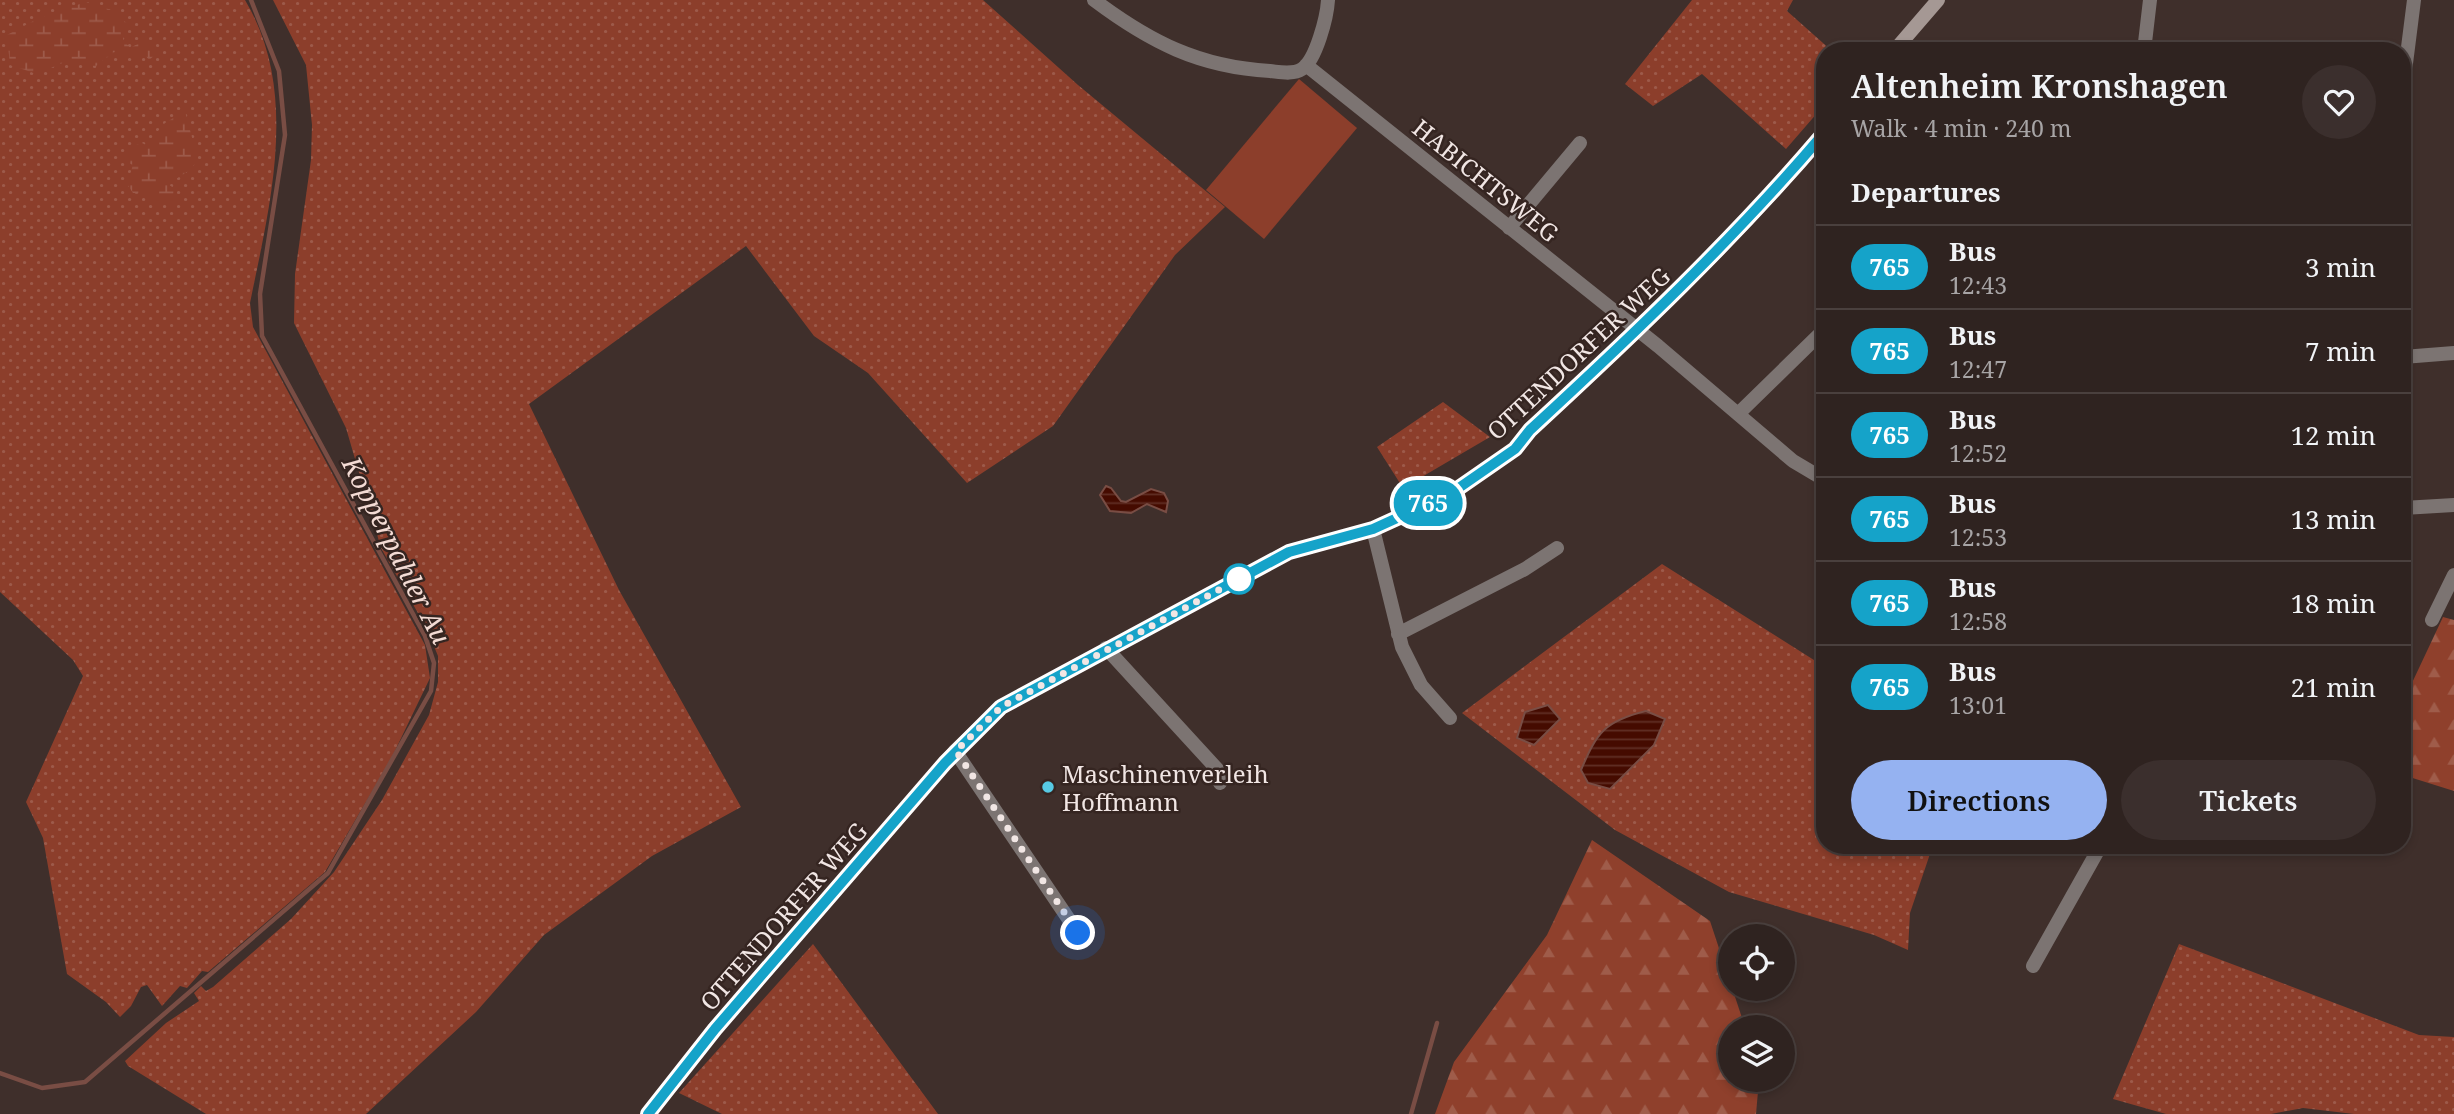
<!DOCTYPE html>
<html lang="en">
<head>
<meta charset="utf-8">
<style>
	:root { --surface:#2f2320; --page:#3b2f2d; --text:#f1f3f6; --muted:#a7a4a5; --line:#4a403e; --accent:#95b2f1 }
	body { margin:0; font-family:"Noto Serif",serif; background:var(--page); color:var(--text); height:100vh; display:flex; flex-direction:column; font-size:26px; white-space:nowrap }
	* { box-sizing:border-box; margin:0 }
	p { font-size:23px; color:var(--muted) }
	.icon { flex:none; width:38px; height:38px; fill:none; stroke:currentColor; stroke-width:2; stroke-linecap:round; stroke-linejoin:round }
	.map { position:relative; flex:1; overflow:hidden }
	.side { position:absolute; left:1816px; top:42px; width:595px; height:812px; display:flex; flex-direction:column; background:var(--surface); border-radius:28px; box-shadow:0 4px 10px #0003,0 0 0 2px var(--line) }
	.side>* { flex:none }
	.badge { padding:0 14px; border-radius:23px; font-size:24px; line-height:46px }
	.fabs { position:absolute; left:1718px; top:924px; display:grid; gap:14px }
	.fabs a { display:grid; place-items:center; width:77px; height:77px; border-radius:50%; background:var(--surface); box-shadow:0 4px 10px #0003,0 0 0 2px var(--line); font-size:35px }
	.you { position:absolute; width:35px; height:35px; margin:-18px; border:5px solid #fff; border-radius:50%; background:#1a73e8; box-shadow:0 0 0 10px #1a73e833 }
	.map>.badge { position:absolute; translate:-50% -50%; box-shadow:0 0 0 4px #fff }
	h2 { padding:0 35px; font-size:26px; line-height:63px }
	.round { display:grid; place-items:center; flex:none; width:74px; height:74px; border-radius:37px; background:var(--page) }
	.overview { display:flex; align-items:center; justify-content:space-between; height:119px; padding:0 35px }
	h1 { font-size:33px; font-weight:600; line-height:52px }
	.action { display:flex; gap:14px; margin-top:auto; padding:14px 35px }
	.action a { flex:1; height:80px; border-radius:42px; background:var(--accent); color:#111; font-size:28px; font-weight:600; line-height:80px; text-align:center }
	.action a+a { background:var(--page); color:var(--text) }
	ul { padding:0; list-style:none }
	li { display:flex; align-items:center; gap:21px; height:84px; padding:0 35px; border-top:2px solid var(--line) }
	li div { flex:1 }
	li b { display:block; font-size:26px }
	li em { font-style:normal }
	li .badge { min-width:77px; font-weight:700; text-align:center }
	.map>svg:first-child { display:block }
	.grass { fill:url(#grass-dots) }
	.forest { fill:url(#forest-firs) }
	.wetland { fill:url(#wetland-marsh) }
	.park { fill:#8c3e2b }
	.water { fill:url(#water-rules); stroke:#794d44; stroke-width:2 }
	.lines { fill:none; stroke-linecap:round; stroke-linejoin:round }
	.stream { stroke:#794d44; stroke-width:4.5 }
	.minor { stroke:#7c7472; stroke-width:14 }
	.secondary { stroke:#a59894; stroke-width:14 }
	.line-casing { stroke:#fff; stroke-width:16 }
	.line { stroke:#15a3c9; stroke-width:10 }
	.walk { stroke:#f1e6e4; stroke-width:7; stroke-dasharray:0 12.6 }
	.stop-dot { fill:#fff; stroke:#15a3c9; stroke-width:3.5 }
	.poi-dot { fill:#57c9e3; stroke:#352521; stroke-width:2.5 }
	.labels { text-anchor:middle; dominant-baseline:central; stroke-width:5; stroke-linejoin:round; paint-order:stroke }
	.street-label { font-size:24px; fill:#f1e6e4; stroke:#352521 }
	.poi-label { font-size:24px; fill:#f1e6e4; stroke:#352521; text-anchor:start }
	.water-label { font-size:26px; font-style:italic; fill:#f3dbd4; stroke:#352521 }
</style>
</head>
<body>
<div class="map">
<svg width="2454" height="1114" viewBox="0 0 2454 1114">
	<defs>
		<pattern id="grass-dots" width="8" height="8" patternUnits="userSpaceOnUse" patternTransform="scale(1.75)"><rect width="8" height="8" fill="#8c3e2b"/><path d="M2 2h.1M6 6h.1" fill="none" stroke="#9d5a4a" stroke-width="1.8" stroke-linecap="round"/></pattern>
		<pattern id="forest-firs" width="22" height="20" patternUnits="userSpaceOnUse" patternTransform="scale(1.75)"><rect width="22" height="20" fill="#8f402c"/><path d="M5 1l3.5 6h-7zM16 11l3.5 6h-7z" fill="#9f5c4a"/></pattern>
		<pattern id="wetland-marsh" width="20" height="14" patternUnits="userSpaceOnUse" patternTransform="scale(1.75)"><rect width="20" height="14" fill="#8c3e2b"/><path d="M1 5h8M5 5V1M11 12h8M15 12V8" fill="none" stroke="#9d5a4a"/></pattern>
		<pattern id="water-rules" width="6" height="5" patternUnits="userSpaceOnUse" patternTransform="scale(1.75)"><rect width="6" height="5" fill="#450b00"/><path d="M0 2.5h6" fill="none" stroke="#602f25"/></pattern>
	</defs>
	<rect width="100%" height="100%" fill="#3f2f2b"/>
	<!-- grass -->
	<path class="grass" d="M 0,0 L 245,0 C 300,92 270,204 250,303 L 253,327 L 425,645 L 430,678 L 391,759 L 325,872 L 208,972 L 202,971 L 187,988 L 180,986 L 162,1006 L 147,985 L 141,987 L 131,1006 L 120,1017 L 106,1002 L 67,974 L 43,838 L 26,802 L 83,676 L 73,660 L 0,592 Z
		M 273,0 L 983,0 L 1078,85 L 1225,207 L 1175,255 L 1053,426 L 967,483 L 868,373 L 814,336 L 746,246 L 529,404 L 619,590 L 741,807 L 652,856 L 544,935 L 476,1012 L 366,1114 L 206,1114 L 128,1066 L 125,1061 L 166,1023 L 199,1001 L 194,993 L 201,986 L 206,991 L 213,987 L 291,919 L 334,872 L 382,800 L 429,715 L 438,682 L 438,656 L 427,629 L 381,548 L 346,428 L 294,323 L 295,274 L 311,160 L 312,125 L 306,65 Z
		M 1692,0 L 1793,0 L 1787,11 L 1832,51 L 1825,51 L 1825,104 L 1786,149 L 1702,74 L 1653,106 L 1625,84 Z
		M 1443,402 L 1490,437 L 1403,488 L 1377,447 Z
		M 1662,564 L 1825,667 L 1825,845 L 1933,845 L 1910,913 L 1908,950 L 1874,935 L 1729,892 L 1615,830 L 1462,713 Z
		M 813,944 L 938,1114 L 722,1114 L 679,1093 Z
		M 2179,944 L 2419,1035 L 2454,1037 L 2454,1114 L 2354,1114 L 2303,1108 L 2271,1114 L 2166,1114 L 2113,1099 Z"/>
	<!-- forest -->
	<path class="forest" d="M 2443,617 L 2454,620 L 2454,791 L 2403,775 L 2403,702 Z
		M 1592,840 L 1710,921 L 1745,1027 L 1731,1027 L 1731,1080 L 1759,1080 L 1756,1114 L 1435,1114 L 1454,1062 L 1547,935 Z"/>
	<!-- wetland -->
	<path class="wetland" d="M 86,2 L 111,10 L 129,25 L 123,39 L 130,48 L 147,39 L 151,46 L 163,48 L 149,60 L 143,52 L 133,59 L 114,52 L 96,66 L 67,61 L 37,74 L 10,65 L 7,35 L 39,18 Z
		M 185,111 L 198,160 L 190,170 L 168,184 L 175,189 L 178,201 L 159,204 L 146,194 L 133,193 L 127,184 L 133,165 L 124,161 L 127,148 L 142,143 L 146,145 L 165,123 Z"/>
	<!-- park -->
	<path class="park" d="M 1299,79 L 1357,128 L 1264,239 L 1206,190 Z"/>
	<!-- water -->
	<path class="water" d="M 1106,486 L 1111,488 L 1121,501 L 1126,502 L 1151,489 L 1164,493 L 1168,501 L 1166,512 L 1147,504 L 1131,513 L 1110,511 L 1100,495 Z
		M 1548,705 L 1560,719 L 1534,745 L 1517,738 L 1525,712 Z
		M 1646,711 L 1665,719 L 1654,745 L 1610,789 L 1588,783 L 1581,770 C 1597,732 1605,721 1646,711 Z"/>
	<g class="lines">
		<!-- stream -->
		<path class="stream" d="M 0,1073 L 42,1088 L 85,1082 L 328,873 L 431,691 L 434,663 L 425,636 L 262,336 L 260,294 L 285,135 L 279,71 L 251,0
			M 1411,1114 L 1437,1023"/>
		<!-- minor -->
		<path class="minor" d="M 1094,0 C 1150,42 1199,67 1270,71 C 1280,72 1293,75 1302,69 C 1316,60 1327,17 1328,0
			M 2144,51 L 2150,0
			M 1306,65 L 1658,346 L 1793,461 L 1825,480
			M 2403,87 L 2414,0
			M 1509,228 L 1580,143
			M 2403,357 L 2454,353
			M 1739,413 L 1825,329
			M 2403,508 L 2454,505
			M 1373,529 L 1402,647 L 1421,685 L 1450,718
			M 2432,620 L 2454,575
			M 1398,634 L 1525,569 L 1557,548
			M 1106,648 L 1217,769 L 1220,783
			M 955,751 L 1078,933
			M 2033,966 L 2101,845"/>
		<!-- secondary -->
		<path class="secondary" d="M 1894,51 L 1938,0
			M 648,1114 L 715,1029 L 955,751 L 1001,707 L 1288,552 L 1373,529 L 1450,494 L 1515,449 L 1530,430 C 1633,335 1735,240 1825,132"/>
	</g>
	<g class="lines">
		<defs>
			<path id="line" d="M 648,1114 L 715,1029 L 945,763 L 1001,707 L 1289,552 L 1373,529 L 1450,494 L 1515,449 L 1530,430 C 1633,335 1734,239 1825,132"/>
		</defs>
		<!-- line casing -->
		<use href="#line" class="line-casing"/>
		<!-- line -->
		<use href="#line" class="line"/>
		<!-- walk -->
		<path class="walk" d="M 1078,933 L 956,751 L 1001,707 L 1239,579"/>
	</g>
	<!-- markers -->
	<circle class="stop-dot" cx="1239" cy="579" r="14"/>
	<circle class="poi-dot" cx="1048" cy="787" r="7"/>
	<g class="labels">
		<!-- street labels -->
		<g class="street-label">
			<text transform="translate(1486 180) rotate(39)">HABICHTSWEG</text>
			<text transform="translate(1578 353) rotate(-43)">OTTENDORFER WEG</text>
			<text transform="translate(783 916) rotate(-49)">OTTENDORFER WEG</text>
		</g>
		<!-- poi labels -->
		<g class="poi-label">
			<text x="1062" y="773">Maschinenverleih<tspan x="1062" dy="28">Hoffmann</tspan></text>
		</g>
		<!-- water labels -->
		<g class="water-label">
			<text transform="translate(397 550) rotate(63)">Kopperpahler Au</text>
		</g>
	</g>
</svg>
<div class="fabs">
<a><svg class="icon" aria-label="locate" viewBox="0 0 24 24"><circle cx="12" cy="12" r="6"/><path d="M12 2v4M12 18v4M2 12h4M18 12h4"/></svg></a>
<a><svg class="icon" aria-label="layers" viewBox="0 0 24 24"><path d="M12 4l9 5-9 5-9-5zM3 14l9 5 9-5"/></svg></a>
</div>
<div class="you" style="left:1078px;top:933px"></div>
<b class="badge" style="left:1428px;top:503px;background:#15a3c9;color:#fff">765</b>
<section class="side">
<div class="overview"><div><h1>Altenheim Kronshagen</h1><p>Walk · 4 min · 240 m</p></div><a class="round"><svg class="icon" aria-label="heart" viewBox="0 0 24 24"><path d="M12 20l-8-8c-3-5 5-10 8-4 3-6 11-1 8 4z"/></svg></a></div>
<h2>Departures</h2>
<ul>
<li><span class="badge" style="background:#15a3c9;color:#fff">765</span><div><b>Bus</b><p>12:43</p></div><em>3 min</em></li>
<li><span class="badge" style="background:#15a3c9;color:#fff">765</span><div><b>Bus</b><p>12:47</p></div><em>7 min</em></li>
<li><span class="badge" style="background:#15a3c9;color:#fff">765</span><div><b>Bus</b><p>12:52</p></div><em>12 min</em></li>
<li><span class="badge" style="background:#15a3c9;color:#fff">765</span><div><b>Bus</b><p>12:53</p></div><em>13 min</em></li>
<li><span class="badge" style="background:#15a3c9;color:#fff">765</span><div><b>Bus</b><p>12:58</p></div><em>18 min</em></li>
<li><span class="badge" style="background:#15a3c9;color:#fff">765</span><div><b>Bus</b><p>13:01</p></div><em>21 min</em></li>
</ul>
<div class="action"><a>Directions</a><a>Tickets</a></div>
</section>
</div>
</body>
</html>
